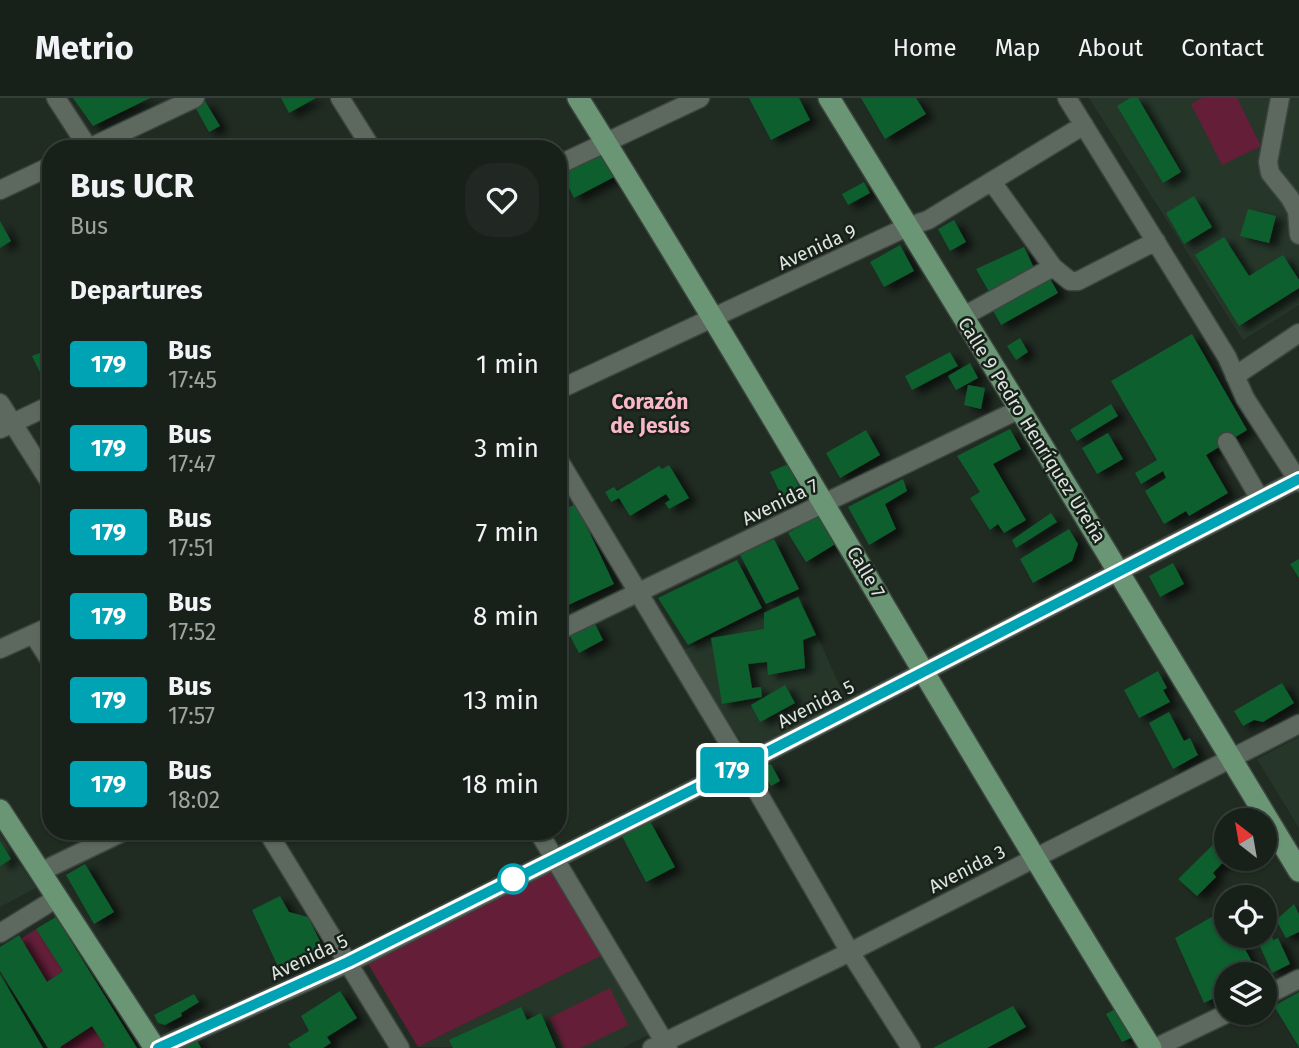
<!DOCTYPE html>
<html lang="en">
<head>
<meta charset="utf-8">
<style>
	:root { --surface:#18201a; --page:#212823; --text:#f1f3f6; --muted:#9fa3a2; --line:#363e39 }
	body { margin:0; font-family:"Fira Sans",sans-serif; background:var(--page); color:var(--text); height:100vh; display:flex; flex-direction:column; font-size:26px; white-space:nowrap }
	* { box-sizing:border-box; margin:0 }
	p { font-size:23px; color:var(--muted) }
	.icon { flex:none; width:38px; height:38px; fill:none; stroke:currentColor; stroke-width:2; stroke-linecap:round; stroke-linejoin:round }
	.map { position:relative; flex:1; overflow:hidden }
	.panel { position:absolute; left:42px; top:42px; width:525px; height:700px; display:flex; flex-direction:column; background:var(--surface); border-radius:28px; box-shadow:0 2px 5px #0004,0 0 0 2px var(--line) }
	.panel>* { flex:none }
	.badge { padding:0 14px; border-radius:5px; font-size:24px; line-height:46px }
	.needle { width:46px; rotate:329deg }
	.fabs { position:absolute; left:1214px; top:710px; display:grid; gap:14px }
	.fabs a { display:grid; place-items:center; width:63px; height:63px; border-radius:50%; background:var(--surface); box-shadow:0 2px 5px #0004,0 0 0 2px var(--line); font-size:35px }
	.map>.badge { position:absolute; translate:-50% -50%; box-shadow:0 0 0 4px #fff }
	h2 { padding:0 28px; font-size:26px; line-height:63px }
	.round { display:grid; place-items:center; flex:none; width:74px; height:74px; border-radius:28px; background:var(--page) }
	.overview { display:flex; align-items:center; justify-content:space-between; height:119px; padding:0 28px }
	h1 { font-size:33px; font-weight:700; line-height:52px }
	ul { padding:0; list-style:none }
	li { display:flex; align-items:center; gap:21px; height:84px; padding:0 28px }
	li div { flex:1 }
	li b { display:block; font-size:26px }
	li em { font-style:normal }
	li .badge { min-width:77px; font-weight:700; text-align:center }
	header { display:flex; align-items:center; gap:42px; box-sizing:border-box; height:98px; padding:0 35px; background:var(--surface); border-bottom:2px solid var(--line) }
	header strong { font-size:33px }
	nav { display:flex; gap:38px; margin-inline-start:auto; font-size:24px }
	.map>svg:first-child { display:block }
	.built { fill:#26372a }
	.green { fill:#641e38 }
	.building { fill:#0f5e2f; filter:url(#shadow) }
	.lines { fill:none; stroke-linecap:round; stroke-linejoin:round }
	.minor-casing { stroke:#3c453f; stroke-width:21 }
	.major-casing { stroke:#3c453f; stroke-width:24 }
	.minor { stroke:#5d695f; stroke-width:18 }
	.major { stroke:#6b9675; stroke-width:21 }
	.line-casing { stroke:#fff; stroke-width:16 }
	.line { stroke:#00a3b4; stroke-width:10 }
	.stop-dot { fill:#fff; stroke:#00a3b4; stroke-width:3.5 }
	.labels { text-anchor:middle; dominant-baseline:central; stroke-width:5; stroke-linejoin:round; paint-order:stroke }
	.street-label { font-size:19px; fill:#dee5e0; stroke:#172119 }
	.neighbourhood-label { font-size:21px; font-weight:bold; fill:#f9b7c9; stroke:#172119 }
</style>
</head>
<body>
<header>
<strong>Metrio</strong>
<nav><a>Home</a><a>Map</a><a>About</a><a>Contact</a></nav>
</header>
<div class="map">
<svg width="1299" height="950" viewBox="0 0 1299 950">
	<defs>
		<filter id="shadow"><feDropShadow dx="8" dy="4.5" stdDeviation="3.5" flood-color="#0009"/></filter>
	</defs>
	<rect width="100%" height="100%" fill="#202b22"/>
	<!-- built -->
	<path class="built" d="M 1089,0 L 1299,0 L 1299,207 L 1243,242 Z
		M 799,497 L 846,602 L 747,652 L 682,553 Z
		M 1299,639 L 1299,730 L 1257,661 Z
		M 0,737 L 36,790 L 0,809 Z
		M 603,857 L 650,936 L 622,950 L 418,949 Z"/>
	<!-- green -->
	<path class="green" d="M 1202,0 L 1237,0 L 1261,48 L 1222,67 L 1191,6 Z
		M 551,768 L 603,857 L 418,949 L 365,861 Z
		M 36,831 L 63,873 L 47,884 L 21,841 Z
		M 610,890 L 628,927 L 581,950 L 564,950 L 549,920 Z
		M 92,928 L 105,948 L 101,950 L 61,950 L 60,949 Z"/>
	<!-- building -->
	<path class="building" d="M 73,0 L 150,0 L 93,28 Z
		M 281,0 L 316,0 L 289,15 Z
		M 749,0 L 799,0 L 810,22 L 771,42 Z
		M 861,0 L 916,0 L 926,16 L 885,41 Z
		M 1130,0 L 1138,0 L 1181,74 L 1163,85 L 1117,8 Z
		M 205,3 L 220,28 L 209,34 L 195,9 Z
		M 600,55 L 614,79 L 574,100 L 559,71 Z
		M 864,84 L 870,95 L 848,107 L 842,96 Z
		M 1194,98 L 1212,129 L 1184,146 L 1166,115 Z
		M 1248,111 L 1276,118 L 1269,145 L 1240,138 Z
		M 954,122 L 966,144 L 950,153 L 938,131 Z
		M 0,123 L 11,143 L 0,150 Z
		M 1224,139 L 1249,178 L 1283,157 L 1299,182 L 1299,190 L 1239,228 L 1195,157 Z
		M 900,147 L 914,173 L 884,189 L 870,164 Z
		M 1024,149 L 1036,174 L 992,199 L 976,171 Z
		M 1047,175 L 1058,195 L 1001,227 L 990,207 Z
		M 1192,236 L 1247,332 L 1206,357 L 1228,395 L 1189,418 L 1186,413 L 1164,426 L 1145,393 L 1166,380 L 1163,373 L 1141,386 L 1135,375 L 1157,362 L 1111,283 Z
		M 1020,240 L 1028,254 L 1016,262 L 1007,248 Z
		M 42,254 L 51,272 L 51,285 L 46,287 L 32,258 Z
		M 950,254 L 958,268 L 912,292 L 905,278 Z
		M 970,265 L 978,280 L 956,292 L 948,278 Z
		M 968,287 L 985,290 L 981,311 L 964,307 Z
		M 1111,306 L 1118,318 L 1077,343 L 1070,332 Z
		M 1010,331 L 1021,351 L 993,366 L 1026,422 L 1004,435 L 998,426 L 990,432 L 970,400 L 980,394 L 957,358 Z
		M 866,332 L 880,357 L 840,380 L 826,355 Z
		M 1108,335 L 1123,361 L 1097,376 L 1082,350 Z
		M 788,366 L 803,397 L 785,405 L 770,374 Z
		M 669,367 L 689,400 L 669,411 L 665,405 L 670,402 L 666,396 L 630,418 L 619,400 L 611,404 L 605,394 L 614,389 L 617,393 L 659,368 L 662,371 Z
		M 903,381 L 907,393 L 885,406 L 896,431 L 869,447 L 848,409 Z
		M 576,406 L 614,486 L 564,509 L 558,495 L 558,414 Z
		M 1051,415 L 1057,424 L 1016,450 L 1012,442 Z
		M 816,418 L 823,423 L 837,445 L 806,464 L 788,435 Z
		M 1069,431 L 1078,446 L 1072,463 L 1033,485 L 1020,461 Z
		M 774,441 L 799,491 L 766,506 L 740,457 Z
		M 1299,461 L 1299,480 L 1290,466 Z
		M 737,462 L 762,510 L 688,547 L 658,500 Z
		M 1173,465 L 1184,486 L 1160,499 L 1149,478 Z
		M 798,499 L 816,537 L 803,542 L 805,570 L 768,577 L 767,564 L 748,566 L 752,590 L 761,589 L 762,599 L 722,606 L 711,540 L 764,531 L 764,515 Z
		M 594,524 L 603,542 L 579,555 L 570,538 Z
		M 1158,573 L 1167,590 L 1163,592 L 1170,604 L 1139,620 L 1124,592 Z
		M 1282,585 L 1294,605 L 1263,624 L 1254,622 L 1243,628 L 1234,613 Z
		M 785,587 L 795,605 L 760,624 L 751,607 Z
		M 1169,614 L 1184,643 L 1190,640 L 1198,657 L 1173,671 L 1149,625 Z
		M 771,666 L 780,683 L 771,688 L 761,670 Z
		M 650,723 L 675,769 L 646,784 L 622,738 Z
		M 1227,733 L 1227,760 L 1213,775 L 1216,779 L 1197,798 L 1178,781 Z
		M 0,743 L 11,761 L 0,768 Z
		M 85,766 L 114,814 L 94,826 L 66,777 Z
		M 280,798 L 289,814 L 308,819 L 323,849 L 280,873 L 252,812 Z
		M 1294,806 L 1299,816 L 1299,834 L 1286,840 L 1276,822 Z
		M 1224,812 L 1227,816 L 1227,838 L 1238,838 L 1259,877 L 1227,877 L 1227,894 L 1204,905 L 1175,840 Z
		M 56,819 L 137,950 L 101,950 L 105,948 L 92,928 L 60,949 L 61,950 L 48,950 L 0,873 L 0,849 L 19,837 L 47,884 L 63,873 L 36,831 Z
		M 1272,838 L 1273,842 L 1278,840 L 1290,866 L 1272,875 L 1258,844 Z
		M 0,876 L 43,950 L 0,950 Z
		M 340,893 L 357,920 L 327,939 L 331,945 L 323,950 L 291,950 L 288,946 L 309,933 L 301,918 Z
		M 1299,894 L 1299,949 L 1274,908 Z
		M 194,896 L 199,904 L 181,915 L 182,918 L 165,927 L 158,925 L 154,917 Z
		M 1013,908 L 1026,929 L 987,950 L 933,950 Z
		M 521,909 L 527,922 L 541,915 L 556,950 L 453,950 L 449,942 Z
		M 1119,909 L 1135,938 L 1122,944 L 1106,916 Z
		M 195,939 L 201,950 L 172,950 Z"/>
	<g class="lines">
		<defs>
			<path id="minor" d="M 56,0 L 89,51
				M 340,0 L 372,51
				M 1067,0 L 1227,259 L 1245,300 L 1299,384
				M 1280,0 L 1268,64 L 1270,75 L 1290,100 L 1297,113 L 1299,137
				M 87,51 L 195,0
				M 558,67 L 700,0
				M 992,84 L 1053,169 L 1070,183 L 1078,183 L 1156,143
				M 0,92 L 51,68
				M 962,219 L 1053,169
				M 1235,278 L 1299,235
				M 558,292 L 907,129 L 928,122 L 1084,27
				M 0,305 L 51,386
				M 0,331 L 51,307
				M 1227,344 L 1260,401
				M 558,361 L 742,667 L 850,854 L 911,950
				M 558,533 L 1020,311
				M 33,536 L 51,564
				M 0,551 L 51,528
				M 267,733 L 400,950
				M 538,733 L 668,950
				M 40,774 L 125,733
				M 0,835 L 57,800
				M 1265,898 L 1299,881
				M 158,950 L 348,865 L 742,667 L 1299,381
				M 652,950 L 850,854 L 1299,626
				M 1155,950 L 1228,915"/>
			<path id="major" d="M 578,0 C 774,314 956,636 1151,950
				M 829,0 L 1040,344 L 1299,773
				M 0,712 L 155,950"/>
		</defs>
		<!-- minor casing -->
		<use href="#minor" class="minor-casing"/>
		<!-- major casing -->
		<use href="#major" class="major-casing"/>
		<!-- minor -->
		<use href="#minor" class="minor"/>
		<!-- major -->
		<use href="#major" class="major"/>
	</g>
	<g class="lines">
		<defs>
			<path id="line" d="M 158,950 L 348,864 L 742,667 L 1299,381"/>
		</defs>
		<!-- line casing -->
		<use href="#line" class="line-casing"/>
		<!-- line -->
		<use href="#line" class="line"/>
	</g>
	<!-- markers -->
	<circle class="stop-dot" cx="513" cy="781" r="14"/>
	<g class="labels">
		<!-- street labels -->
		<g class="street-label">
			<text transform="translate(817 149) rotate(-25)">Avenida 9</text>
			<text transform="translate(1032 332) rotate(58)">Calle 9 Pedro Henríquez Ureña</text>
			<text transform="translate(780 404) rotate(-26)">Avenida 7</text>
			<text transform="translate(866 474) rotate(59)">Calle 7</text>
			<text transform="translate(816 606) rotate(-27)">Avenida 5</text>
			<text transform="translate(967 771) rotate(-27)">Avenida 3</text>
			<text transform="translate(309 859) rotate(-25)">Avenida 5</text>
		</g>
		<!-- neighbourhood labels -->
		<g class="neighbourhood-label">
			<text x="650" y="304">Corazón<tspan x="650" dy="24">de Jesús</tspan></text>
		</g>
	</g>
</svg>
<div class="fabs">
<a><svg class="needle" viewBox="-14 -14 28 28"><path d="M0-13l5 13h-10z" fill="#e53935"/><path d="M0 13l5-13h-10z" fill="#9fa3a2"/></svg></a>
<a><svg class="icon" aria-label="locate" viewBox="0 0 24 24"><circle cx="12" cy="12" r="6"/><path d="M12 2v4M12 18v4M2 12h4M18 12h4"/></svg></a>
<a><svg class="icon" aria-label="layers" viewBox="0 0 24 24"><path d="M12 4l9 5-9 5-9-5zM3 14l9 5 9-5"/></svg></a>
</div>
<b class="badge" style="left:732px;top:672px;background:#00a3b4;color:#fff">179</b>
<section class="panel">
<div class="overview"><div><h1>Bus UCR</h1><p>Bus</p></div><a class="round"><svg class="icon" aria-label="heart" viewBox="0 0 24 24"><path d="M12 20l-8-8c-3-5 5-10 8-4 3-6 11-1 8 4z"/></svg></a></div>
<h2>Departures</h2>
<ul>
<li><span class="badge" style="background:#00a3b4;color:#fff">179</span><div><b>Bus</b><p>17:45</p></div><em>1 min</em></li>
<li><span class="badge" style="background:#00a3b4;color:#fff">179</span><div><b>Bus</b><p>17:47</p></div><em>3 min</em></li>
<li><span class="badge" style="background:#00a3b4;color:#fff">179</span><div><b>Bus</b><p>17:51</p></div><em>7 min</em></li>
<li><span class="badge" style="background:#00a3b4;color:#fff">179</span><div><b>Bus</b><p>17:52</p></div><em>8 min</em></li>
<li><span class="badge" style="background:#00a3b4;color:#fff">179</span><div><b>Bus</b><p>17:57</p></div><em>13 min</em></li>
<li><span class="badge" style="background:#00a3b4;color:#fff">179</span><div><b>Bus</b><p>18:02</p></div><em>18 min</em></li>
</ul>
</section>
</div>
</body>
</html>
